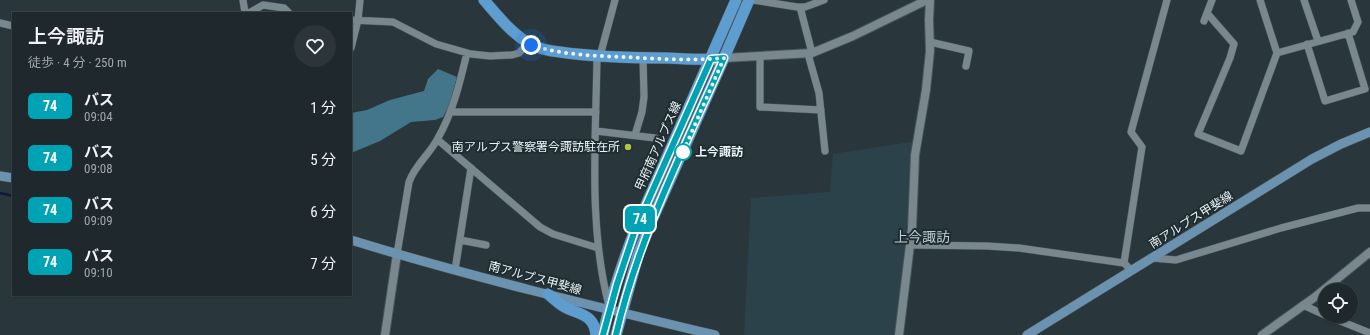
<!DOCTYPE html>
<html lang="ja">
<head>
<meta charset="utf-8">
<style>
	:root { --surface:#1f292d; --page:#2c3539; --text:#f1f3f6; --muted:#a1a6aa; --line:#3c4549 }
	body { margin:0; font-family:"Roboto Condensed","Noto Sans JP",sans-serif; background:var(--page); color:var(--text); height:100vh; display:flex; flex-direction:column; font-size:15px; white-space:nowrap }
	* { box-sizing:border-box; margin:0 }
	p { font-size:13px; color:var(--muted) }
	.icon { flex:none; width:22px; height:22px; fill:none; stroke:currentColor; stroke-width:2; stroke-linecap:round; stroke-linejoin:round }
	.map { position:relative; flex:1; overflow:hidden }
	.side { position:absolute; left:12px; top:12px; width:340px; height:284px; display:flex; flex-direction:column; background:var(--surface); border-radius:0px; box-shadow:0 1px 3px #0004,0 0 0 1px var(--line) }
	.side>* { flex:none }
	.badge { padding:0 8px; border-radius:6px; font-size:14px; line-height:26px }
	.fabs { position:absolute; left:1318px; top:283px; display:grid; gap:8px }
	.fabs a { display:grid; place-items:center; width:40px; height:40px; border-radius:50%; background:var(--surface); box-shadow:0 1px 3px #0004,0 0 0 1px var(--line); font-size:20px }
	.you { position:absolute; width:20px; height:20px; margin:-10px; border:3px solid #fff; border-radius:50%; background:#1a73e8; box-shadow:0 0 0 6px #1a73e833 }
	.map>.badge { position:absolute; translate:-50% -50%; box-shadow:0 0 0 2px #fff }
	.round { display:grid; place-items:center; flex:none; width:42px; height:42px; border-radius:21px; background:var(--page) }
	.overview { display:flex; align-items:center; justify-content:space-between; height:68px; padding:0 16px }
	h1 { font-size:19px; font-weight:600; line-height:30px }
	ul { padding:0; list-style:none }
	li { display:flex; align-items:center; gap:12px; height:52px; padding:0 16px }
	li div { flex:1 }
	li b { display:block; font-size:15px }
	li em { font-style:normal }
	li .badge { min-width:44px; font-weight:700; text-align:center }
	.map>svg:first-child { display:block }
	.built { fill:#2c424a }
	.forest { fill:#43768a }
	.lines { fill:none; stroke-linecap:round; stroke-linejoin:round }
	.stream { stroke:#0f1938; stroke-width:2.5 }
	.minor-casing { stroke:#49555a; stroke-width:8 }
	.tertiary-casing { stroke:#49555a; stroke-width:10 }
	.secondary-casing { stroke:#49555a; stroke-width:10 }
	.primary-casing { stroke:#49555a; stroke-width:12 }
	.minor { stroke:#79888f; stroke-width:7 }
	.tertiary { stroke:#79888f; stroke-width:8 }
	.secondary { stroke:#6b92af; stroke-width:9 }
	.primary { stroke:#5d9dcf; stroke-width:11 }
	.line-casing { stroke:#fff; stroke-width:9 }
	.line { stroke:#00a3b4; stroke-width:6 }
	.walk { stroke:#eaf3f6; stroke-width:4; stroke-dasharray:0 7.2 }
	.poi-dot { fill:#b5c24a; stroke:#1f2d32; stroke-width:1.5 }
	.stop-dot { fill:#fff; stroke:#00a3b4; stroke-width:2 }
	.labels { text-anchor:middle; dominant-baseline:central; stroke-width:4; stroke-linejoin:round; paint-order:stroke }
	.street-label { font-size:12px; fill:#eaf3f6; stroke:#1f2d32 }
	.poi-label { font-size:12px; fill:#eaf3f6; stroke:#1f2d32; text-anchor:end }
	.stop-label { font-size:12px; font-weight:bold; fill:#eaf3f6; stroke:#1f2d32; text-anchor:start }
	.quarter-label { font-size:14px; fill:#bbccd3; stroke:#1f2d32 }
</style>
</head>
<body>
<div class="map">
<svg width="1370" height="335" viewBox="0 0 1370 335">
	<rect width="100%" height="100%" fill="#29373c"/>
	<!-- built -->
	<path class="built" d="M 917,141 L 898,335 L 744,335 L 751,198 L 830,192 L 833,154 Z"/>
	<!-- forest -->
	<path class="forest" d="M 438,69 L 457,77 L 450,104 L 443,117 L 435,120 L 411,122 L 380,141 L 351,153 L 351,113 L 367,110 L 390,100 L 424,91 L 428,79 Z"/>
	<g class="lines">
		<!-- stream -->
		<path class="stream" d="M 0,193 L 13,196"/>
		<defs>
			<path id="minor" d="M 243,0 L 245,13
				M 753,0 L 797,7 L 805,7 L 824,0
				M 1260,0 L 1277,53
				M 1304,0 L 1318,41
				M 800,7 L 812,53
				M 249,13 L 263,5 L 284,8 L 289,13
				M 1207,13 L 1234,44 L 1230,58 L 1198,134 L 1241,151 L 1277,53 L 1353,32 L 1358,22 L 1351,0
				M 351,20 L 393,22 L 436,44 L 471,54 L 490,56 L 512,55 L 519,53 L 528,43
				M 1204,21 L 1212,0
				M 0,23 L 13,26
				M 930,42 L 969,51 L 966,66
				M 1307,44 L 1325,101 L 1365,89 L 1348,33
				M 351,48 L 358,20 L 360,0
				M 808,54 L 819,93 L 825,151
				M 597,56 C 596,139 588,225 609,306
				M 600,56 L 615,0
				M 760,56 L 760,107 L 821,110
				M 451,112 L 596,112
				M 596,131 L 655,138
				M 635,135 L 642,112 L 644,97 L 643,58
				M 438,140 L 540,227 L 553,234 L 598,248
				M 460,240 L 486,245
				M 910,245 L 987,246 L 1019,248 L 1124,263 L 1132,271
				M 397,254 L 409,182 C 415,165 430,154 438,138 C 453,112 460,82 467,53
				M 1152,258 L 1176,260 L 1281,228 L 1358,208 L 1370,208
				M 1124,263 L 1142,147 L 1131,132 L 1167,0
				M 455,270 L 471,168
				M 1303,305 L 1325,315
				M 1328,316 L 1370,333"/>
			<path id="tertiary" d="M 724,58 L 812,53 L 853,36 L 927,0
				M 385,335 L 397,254
				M 899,335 L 912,229 L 915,155 L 926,90 L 930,51 L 929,20 L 930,0
				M 1262,335 L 1315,297 L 1370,252"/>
			<path id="secondary" d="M 0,176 L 13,178
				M 351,240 C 471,277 593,306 715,335
				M 1027,335 L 1312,159 L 1341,144 L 1370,132"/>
			<path id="primary" d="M 484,0 C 498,16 511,33 530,44 C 539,49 550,51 560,52 C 595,57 631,58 667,58 C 683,59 700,60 716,59
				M 548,294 C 553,298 558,303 563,306 C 578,315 594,313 596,335
				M 603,335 C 610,299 622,264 635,230 L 736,0
				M 616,335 L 638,255 L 652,220 L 724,58 L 749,0"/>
		</defs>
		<!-- minor casing -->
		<use href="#minor" class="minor-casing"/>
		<!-- tertiary casing -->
		<use href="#tertiary" class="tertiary-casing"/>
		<!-- secondary casing -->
		<use href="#secondary" class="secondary-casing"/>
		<!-- primary casing -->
		<use href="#primary" class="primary-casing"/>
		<!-- minor -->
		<use href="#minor" class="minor"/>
		<!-- tertiary -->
		<use href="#tertiary" class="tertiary"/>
		<!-- secondary -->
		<use href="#secondary" class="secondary"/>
		<!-- primary -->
		<use href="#primary" class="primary"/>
	</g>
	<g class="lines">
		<defs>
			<path id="line" d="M 603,335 L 617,284 L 635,230 L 711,59 L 724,58 C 684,149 638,238 616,335"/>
		</defs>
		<!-- line casing -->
		<use href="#line" class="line-casing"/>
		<!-- line -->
		<use href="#line" class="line"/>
		<!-- walk -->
		<path class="walk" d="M 531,45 C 562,55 594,56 626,57 C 658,59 692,61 724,58 L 683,152"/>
	</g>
	<!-- markers -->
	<circle class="poi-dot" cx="628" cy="147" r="4"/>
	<circle class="stop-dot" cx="683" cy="152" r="8"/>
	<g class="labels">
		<!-- street labels -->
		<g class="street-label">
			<text transform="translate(658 146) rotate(-66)">甲府南アルプス線</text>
			<text transform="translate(1191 220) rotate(-32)">南アルプス甲斐線</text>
			<text transform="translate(535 278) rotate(15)">南アルプス甲斐線</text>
		</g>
		<!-- poi labels -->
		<g class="poi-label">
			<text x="620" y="147">南アルプス警察署今諏訪駐在所</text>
		</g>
		<!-- stop labels -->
		<g class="stop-label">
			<text x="695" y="152">上今諏訪</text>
		</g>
		<!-- quarter labels -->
		<g class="quarter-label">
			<text x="922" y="237">上今諏訪</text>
		</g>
	</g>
</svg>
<div class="fabs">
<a><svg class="icon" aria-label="locate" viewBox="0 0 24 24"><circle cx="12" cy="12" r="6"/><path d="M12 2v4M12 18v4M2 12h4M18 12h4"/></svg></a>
</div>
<div class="you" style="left:531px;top:45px"></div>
<b class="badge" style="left:640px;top:219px;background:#00a3b4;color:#fff">74</b>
<section class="side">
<div class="overview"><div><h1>上今諏訪</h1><p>徒歩 · 4 分 · 250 m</p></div><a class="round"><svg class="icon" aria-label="heart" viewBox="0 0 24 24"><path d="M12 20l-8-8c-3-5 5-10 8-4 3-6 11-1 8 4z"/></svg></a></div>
<ul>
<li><span class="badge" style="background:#00a3b4;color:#fff">74</span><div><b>バス</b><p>09:04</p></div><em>1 分</em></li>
<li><span class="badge" style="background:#00a3b4;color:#fff">74</span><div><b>バス</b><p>09:08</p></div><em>5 分</em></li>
<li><span class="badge" style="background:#00a3b4;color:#fff">74</span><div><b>バス</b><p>09:09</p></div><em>6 分</em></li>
<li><span class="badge" style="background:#00a3b4;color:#fff">74</span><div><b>バス</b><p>09:10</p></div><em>7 分</em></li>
</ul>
</section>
</div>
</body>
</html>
